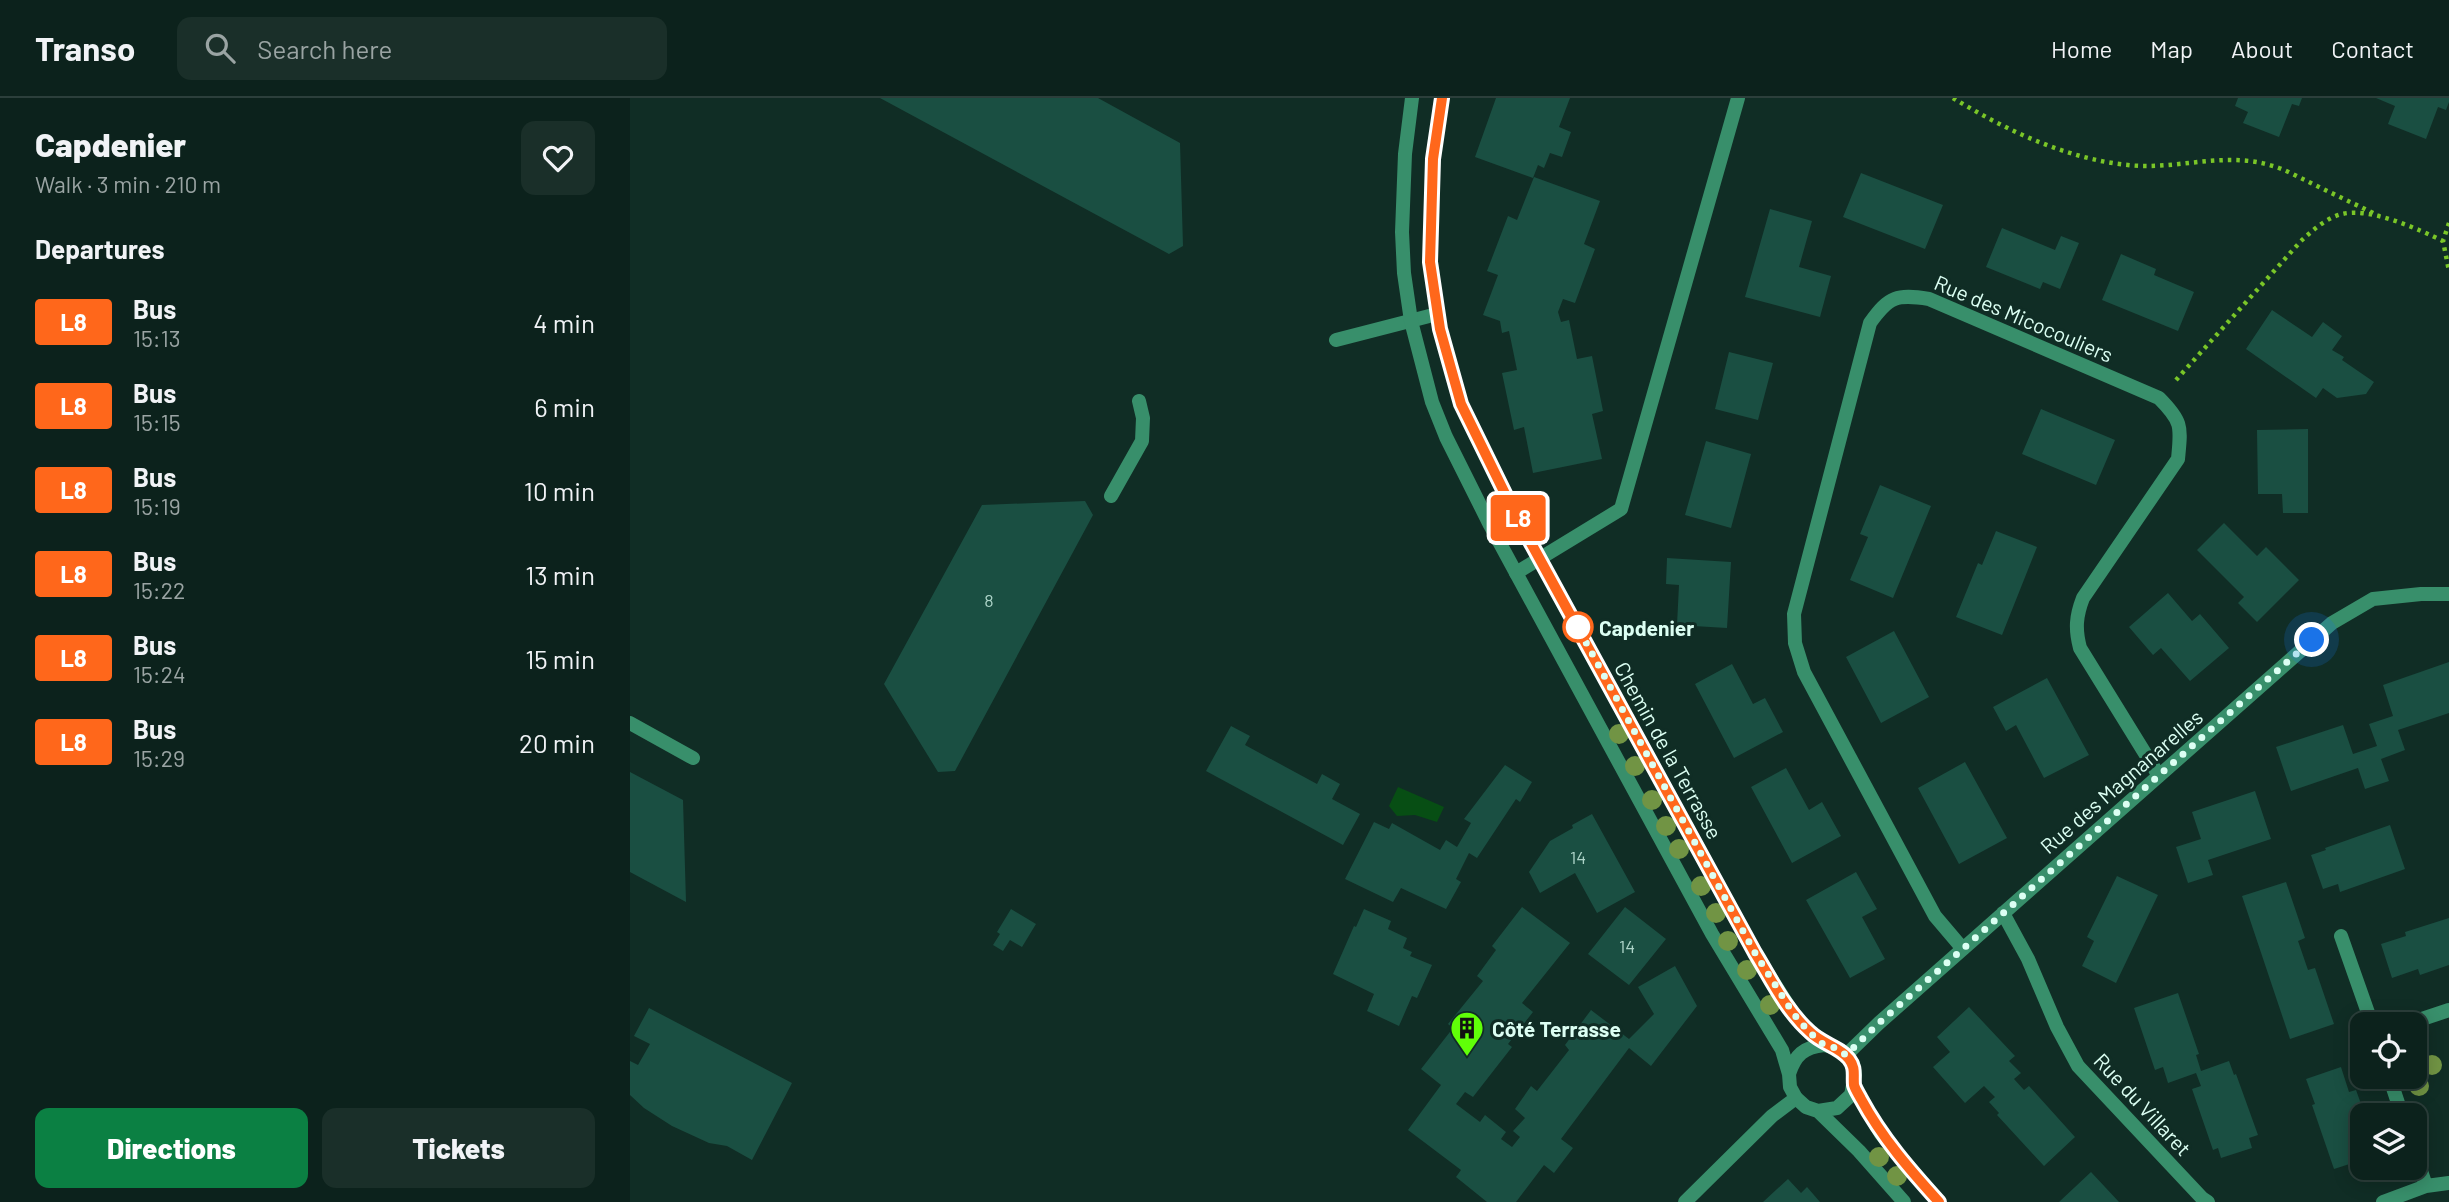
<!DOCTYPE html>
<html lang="en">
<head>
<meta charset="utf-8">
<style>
	:root { --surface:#0c221c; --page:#1a2f29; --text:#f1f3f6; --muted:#9aa4a3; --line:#2c3f3b; --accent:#0b8043 }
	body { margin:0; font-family:Barlow,sans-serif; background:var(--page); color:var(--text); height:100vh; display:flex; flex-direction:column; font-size:26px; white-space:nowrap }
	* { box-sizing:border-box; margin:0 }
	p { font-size:23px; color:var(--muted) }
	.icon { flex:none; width:38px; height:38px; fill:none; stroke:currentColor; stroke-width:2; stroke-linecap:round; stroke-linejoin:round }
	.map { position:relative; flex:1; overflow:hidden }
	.side { display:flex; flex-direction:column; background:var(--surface); width:630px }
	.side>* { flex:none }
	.badge { padding:0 14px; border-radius:5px; font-size:24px; line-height:46px }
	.fabs { position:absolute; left:1720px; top:914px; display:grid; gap:14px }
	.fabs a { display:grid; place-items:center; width:77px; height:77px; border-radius:14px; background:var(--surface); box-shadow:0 4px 18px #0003,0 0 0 2px var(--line); font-size:35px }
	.you { position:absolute; width:35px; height:35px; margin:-18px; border:5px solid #fff; border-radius:50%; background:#1a73e8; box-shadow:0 0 0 10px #1a73e833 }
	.map>.badge { position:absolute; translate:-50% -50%; box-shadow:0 0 0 4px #fff }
	h2 { padding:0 35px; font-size:26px; line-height:63px }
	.round { display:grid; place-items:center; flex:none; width:74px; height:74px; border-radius:14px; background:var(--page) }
	.overview { display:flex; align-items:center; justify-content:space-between; height:119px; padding:0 35px }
	h1 { font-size:33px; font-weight:800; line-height:52px }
	.cta { display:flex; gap:14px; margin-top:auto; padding:14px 35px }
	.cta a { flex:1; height:80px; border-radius:14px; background:var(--accent); color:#fff; font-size:28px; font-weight:800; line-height:80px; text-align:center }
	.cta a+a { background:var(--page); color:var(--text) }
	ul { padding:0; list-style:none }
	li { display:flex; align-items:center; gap:21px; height:84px; padding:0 35px }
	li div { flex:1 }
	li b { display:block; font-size:26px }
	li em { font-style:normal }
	li .badge { min-width:77px; font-weight:700; text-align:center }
	header { display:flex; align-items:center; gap:42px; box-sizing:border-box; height:98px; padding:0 35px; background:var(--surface); border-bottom:2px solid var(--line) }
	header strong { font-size:33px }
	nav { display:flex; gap:38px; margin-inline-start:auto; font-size:24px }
	.search { width:490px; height:63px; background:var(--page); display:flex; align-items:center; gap:18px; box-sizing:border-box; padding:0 24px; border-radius:14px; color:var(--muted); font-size:26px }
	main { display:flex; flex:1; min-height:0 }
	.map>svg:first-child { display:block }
	.water { fill:#074e14 }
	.building { fill:#1a4f42 }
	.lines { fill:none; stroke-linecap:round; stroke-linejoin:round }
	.path { stroke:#7ac628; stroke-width:4.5; stroke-dasharray:3.5 5; stroke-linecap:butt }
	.service { stroke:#388f6b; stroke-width:14 }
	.minor { stroke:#388f6b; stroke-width:14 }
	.tertiary { stroke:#388f6b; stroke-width:14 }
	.tree { fill:#719444 }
	.line-casing { stroke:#fff; stroke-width:16 }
	.line { stroke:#ff671b; stroke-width:10 }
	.walk { stroke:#dcfff3; stroke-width:7; stroke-dasharray:0 12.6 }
	.stop-dot { fill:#fff; stroke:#ff671b; stroke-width:3.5 }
	.labels { text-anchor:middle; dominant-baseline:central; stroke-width:6; stroke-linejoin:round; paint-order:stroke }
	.number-label { font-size:18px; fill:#acd3c7 }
	.street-label { font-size:21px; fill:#dcfff3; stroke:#102d25 }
	.stop-label { font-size:21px; font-weight:bold; fill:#dcfff3; stroke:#102d25; text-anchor:start }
	.poi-label { font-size:21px; font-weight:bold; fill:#dcfff3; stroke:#102d25; text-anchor:start }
</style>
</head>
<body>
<header>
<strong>Transo</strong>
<div class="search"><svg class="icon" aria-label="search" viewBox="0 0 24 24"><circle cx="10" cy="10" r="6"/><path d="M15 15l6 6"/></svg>Search here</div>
<nav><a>Home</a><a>Map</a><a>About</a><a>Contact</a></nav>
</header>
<main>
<section class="side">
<div class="overview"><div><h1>Capdenier</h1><p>Walk · 3 min · 210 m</p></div><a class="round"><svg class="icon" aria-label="heart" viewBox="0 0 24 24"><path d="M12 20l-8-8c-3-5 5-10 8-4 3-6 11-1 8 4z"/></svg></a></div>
<h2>Departures</h2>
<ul>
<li><span class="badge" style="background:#ff671b;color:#fff">L8</span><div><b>Bus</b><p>15:13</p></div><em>4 min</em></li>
<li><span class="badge" style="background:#ff671b;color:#fff">L8</span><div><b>Bus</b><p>15:15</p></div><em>6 min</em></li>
<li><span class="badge" style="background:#ff671b;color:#fff">L8</span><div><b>Bus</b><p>15:19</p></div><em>10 min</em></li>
<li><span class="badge" style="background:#ff671b;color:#fff">L8</span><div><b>Bus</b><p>15:22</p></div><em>13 min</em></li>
<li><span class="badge" style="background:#ff671b;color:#fff">L8</span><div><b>Bus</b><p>15:24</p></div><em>15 min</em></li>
<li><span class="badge" style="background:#ff671b;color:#fff">L8</span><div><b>Bus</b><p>15:29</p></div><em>20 min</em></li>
</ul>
<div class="cta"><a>Directions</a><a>Tickets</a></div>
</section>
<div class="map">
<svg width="1819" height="1104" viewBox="0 0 1819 1104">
	<rect width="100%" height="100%" fill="#102d25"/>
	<!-- water -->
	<path class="water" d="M 768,689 L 814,709 L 807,724 L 785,717 L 767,718 L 759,708 Z"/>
	<!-- building -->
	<path class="building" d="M 250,0 L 468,0 L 550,45 L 553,148 L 539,156 Z
		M 866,0 L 940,0 L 929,29 L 941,34 L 932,59 L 920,55 L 914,70 L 908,67 L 903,80 L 845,59 Z
		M 1608,0 L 1672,0 L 1669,8 L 1662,6 L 1649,39 L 1613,25 L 1618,14 L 1605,8 Z
		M 1746,0 L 1819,0 L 1819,4 L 1816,12 L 1808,9 L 1796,41 L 1758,26 L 1765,8 Z
		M 1231,75 L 1313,107 L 1295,151 L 1213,119 Z
		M 904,79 L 970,103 L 954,146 L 965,151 L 945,205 L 933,201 L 928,214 L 931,224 L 939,222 L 947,261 L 962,258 L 973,313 L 962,316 L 972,361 L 903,375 L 894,329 L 884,332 L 872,275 L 887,272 L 879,233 L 872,235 L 870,223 L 853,217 L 868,177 L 857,173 L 878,118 L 887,122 Z
		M 1140,111 L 1182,123 L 1169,169 L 1201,178 L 1190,219 L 1115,199 Z
		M 1372,130 L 1425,152 L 1431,138 L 1449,145 L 1430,191 L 1413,184 L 1410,191 L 1356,169 Z
		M 1491,156 L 1526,171 L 1524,177 L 1564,194 L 1548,233 L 1472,202 Z
		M 1642,212 L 1682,239 L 1693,224 L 1712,238 L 1702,252 L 1714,259 L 1712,262 L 1744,284 L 1736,296 L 1707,300 L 1693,290 L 1686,300 L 1616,251 Z
		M 1099,254 L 1143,265 L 1128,322 L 1085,311 Z
		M 1411,311 L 1485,342 L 1466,387 L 1392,356 Z
		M 1678,331 L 1678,415 L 1653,415 L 1652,396 L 1628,396 L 1627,332 Z
		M 1076,343 L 1121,356 L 1101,430 L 1055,417 Z
		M 1250,387 L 1301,408 L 1263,500 L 1220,482 L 1238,439 L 1230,436 Z
		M 455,403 L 463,417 L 325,673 L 308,674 L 254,586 L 352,407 Z
		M 1594,425 L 1627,458 L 1636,449 L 1669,482 L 1627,524 L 1608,505 L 1614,499 L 1567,452 Z
		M 1366,433 L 1407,449 L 1372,537 L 1326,519 L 1348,465 L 1352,467 Z
		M 1037,460 L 1101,464 L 1097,530 L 1047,527 L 1049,487 L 1036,486 Z
		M 1538,495 L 1562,523 L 1570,516 L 1599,550 L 1560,583 L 1531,550 L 1523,557 L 1499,529 Z
		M 1264,533 L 1299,599 L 1251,625 L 1216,559 Z
		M 1819,564 L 1819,615 L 1768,632 L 1775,652 L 1751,661 L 1759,683 L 1735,691 L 1728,670 L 1661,693 L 1646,649 L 1713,627 L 1723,656 L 1747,648 L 1739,626 L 1763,618 L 1753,587 Z
		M 1102,566 L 1123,606 L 1135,600 L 1153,634 L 1104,660 L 1065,586 Z
		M 1417,580 L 1459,657 L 1414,680 L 1386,627 L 1376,633 L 1363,609 Z
		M 601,628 L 620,638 L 615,647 L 687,686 L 692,676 L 710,686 L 702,701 L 730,716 L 713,747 L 576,673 Z
		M 1335,664 L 1377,740 L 1329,766 L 1288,690 Z
		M 875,667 L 902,684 L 890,704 L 886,701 L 847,760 L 839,755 L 826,781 L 831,784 L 816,811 L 771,790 L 763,804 L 715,781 L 744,724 L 759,731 L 762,725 L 810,752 L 816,742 L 827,749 L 841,725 L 834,721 Z
		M 1156,670 L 1179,712 L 1192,704 L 1211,738 L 1162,765 L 1121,689 Z
		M 0,674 L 53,702 L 56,804 L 0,774 Z
		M 1625,693 L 1641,741 L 1578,762 L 1583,777 L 1558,785 L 1546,749 L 1571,741 L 1562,714 Z
		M 962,716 L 1005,794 L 967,815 L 945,775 L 910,795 L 899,774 L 920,743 L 943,730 L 942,727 Z
		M 1760,727 L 1775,771 L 1710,794 L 1708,786 L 1693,791 L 1681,757 L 1696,752 L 1695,750 Z
		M 1226,774 L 1247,811 L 1232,819 L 1255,861 L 1220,880 L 1176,802 Z
		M 1487,778 L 1528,797 L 1486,885 L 1452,868 L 1464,843 L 1457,839 Z
		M 1656,784 L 1675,840 L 1668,843 L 1678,872 L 1685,870 L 1704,926 L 1660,941 L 1612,798 Z
		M 892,809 L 940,845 L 892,905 L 903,914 L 878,946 L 882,949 L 843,999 L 835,994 L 826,1006 L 850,1024 L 855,1017 L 876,1034 L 871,1041 L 882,1049 L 890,1039 L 883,1033 L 895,1020 L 885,1011 L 901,988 L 907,993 L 939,952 L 935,947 L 961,912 L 999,941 L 1024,916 L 1008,889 L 1045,868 L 1067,908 L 1021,968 L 999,950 L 931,1041 L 943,1050 L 924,1075 L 914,1067 L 886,1104 L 857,1104 L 826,1079 L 831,1072 L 778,1032 L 811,987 L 791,971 L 823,930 L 818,926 L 853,883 L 847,878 L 866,852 L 862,848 Z
		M 995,809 L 1036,841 L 999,887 L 958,856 Z
		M 381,811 L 406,826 L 392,849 L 380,842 L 373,853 L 363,847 L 370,836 L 367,834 Z
		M 734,811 L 761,823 L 758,831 L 777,840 L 773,850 L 782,854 L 780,858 L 802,867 L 787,900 L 782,898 L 769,928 L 737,913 L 744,896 L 703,876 L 724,828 L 726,829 Z
		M 1819,820 L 1819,867 L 1790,877 L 1788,871 L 1762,880 L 1751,846 L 1776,838 L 1775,834 Z
		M 1548,895 L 1569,956 L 1566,957 L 1571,973 L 1599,963 L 1604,977 L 1606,976 L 1628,1037 L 1619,1040 L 1622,1050 L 1591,1060 L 1588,1050 L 1583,1052 L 1562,991 L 1571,988 L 1566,975 L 1538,985 L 1533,969 L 1525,972 L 1504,910 Z
		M 1339,909 L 1385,958 L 1379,963 L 1391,975 L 1384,981 L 1394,992 L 1399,988 L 1445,1039 L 1414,1068 L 1367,1017 L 1369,1015 L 1359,1004 L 1365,999 L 1354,988 L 1335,1005 L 1303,969 L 1320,954 L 1307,939 Z
		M 19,910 L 162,985 L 122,1062 L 97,1048 L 79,1045 L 42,1028 L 14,1010 L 0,997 L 0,963 L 8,967 L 20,946 L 4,938 Z
		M 1711,969 L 1719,994 L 1726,992 L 1735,1017 L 1732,1017 L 1732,1062 L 1704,1071 L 1682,1007 L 1685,1006 L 1676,981 Z
		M 1461,1074 L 1489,1104 L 1429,1104 Z
		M 1158,1081 L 1171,1095 L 1177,1089 L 1190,1104 L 1133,1104 Z"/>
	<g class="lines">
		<!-- path -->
		<path class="path" d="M 1323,0 C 1379,34 1445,65 1511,68 C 1556,69 1599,54 1643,68 C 1654,71 1666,78 1677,83 C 1701,95 1725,106 1749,118
			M 1819,125 L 1813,143 L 1819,173
			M 1546,282 L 1671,143 C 1683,132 1696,120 1712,116 C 1740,109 1788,131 1813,143"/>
		<!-- service -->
		<path class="service" d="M 706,242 L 807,216
			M 481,398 L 512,343 L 513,320 L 509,303
			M 886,475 L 991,411 L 1108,0
			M 0,625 L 63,660
			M 1711,838 L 1742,926"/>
		<!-- minor -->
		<path class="minor" d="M 1373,815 L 1398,861 L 1427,929 L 1448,968 L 1572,1100 L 1578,1104
			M 1333,851 L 1305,818 L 1174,574 L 1165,545 L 1164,516 L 1240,225 C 1259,198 1267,196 1299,201 L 1529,300 C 1553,324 1551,329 1548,361 L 1453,500 C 1446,518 1445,531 1450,550 L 1529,678
			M 1777,926 L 1819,912
			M 1216,957 L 1249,925 L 1702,525 L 1743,501 L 1791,496 L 1819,496
			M 1759,978 L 1772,1017
			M 1785,1055 L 1796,1088
			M 1055,1104 L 1142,1018 L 1166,1000
			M 1753,1104 L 1796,1088 L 1819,1085"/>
		<!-- tertiary -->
		<path class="tertiary" d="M 782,0 L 775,56 L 772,134 L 774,175 L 781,223 L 802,304 L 816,339 L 860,427 L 1082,836 L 1152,952 L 1159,976 L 1160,989 L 1166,1000 L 1176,1009 L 1188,1013 L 1207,1010 L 1221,997 L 1225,977 L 1223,966 L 1216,957 L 1206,950 L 1194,947 L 1178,933 L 1163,915 L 1125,855 L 884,414 L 831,306 L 810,231 L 800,164 L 803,61 L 812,0
			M 1159,976 C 1165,957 1174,949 1194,947
			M 1224,988 L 1251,1036 L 1309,1104
			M 1188,1013 L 1229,1053 L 1274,1104"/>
	</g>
	<!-- trees -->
	<g class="tree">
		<circle cx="989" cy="636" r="10"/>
		<circle cx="1005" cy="668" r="10"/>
		<circle cx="1022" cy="702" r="10"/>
		<circle cx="1036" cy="728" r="10"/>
		<circle cx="1049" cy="751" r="10"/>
		<circle cx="1071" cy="788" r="10"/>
		<circle cx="1086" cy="815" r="10"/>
		<circle cx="1098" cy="843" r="10"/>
		<circle cx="1117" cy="872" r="10"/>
		<circle cx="1140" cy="907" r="10"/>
		<circle cx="1802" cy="967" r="10"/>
		<circle cx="1789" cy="988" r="10"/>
		<circle cx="1249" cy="1059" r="10"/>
		<circle cx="1267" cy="1078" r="10"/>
	</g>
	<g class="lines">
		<defs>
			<path id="line" d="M 812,0 L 803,61 L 800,164 L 810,231 L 831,306 L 884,414 L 1125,855 C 1141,881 1156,913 1180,934 C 1192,946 1210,949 1219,961 C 1226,970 1223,977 1224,987 C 1225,991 1229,997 1231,1001 C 1252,1040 1280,1072 1309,1104"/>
		</defs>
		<!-- line casing -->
		<use href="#line" class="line-casing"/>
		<!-- line -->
		<use href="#line" class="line"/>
		<!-- walk -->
		<path class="walk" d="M 948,529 L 946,526 L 1125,855 L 1163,915 L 1178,933 L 1194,947 L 1206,950 L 1216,957 L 1249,925 L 1682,542"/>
	</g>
	<!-- icons -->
	<defs>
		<symbol id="building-pin" viewBox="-11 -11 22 30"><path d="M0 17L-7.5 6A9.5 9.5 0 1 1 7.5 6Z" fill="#60ff08" stroke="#102d25"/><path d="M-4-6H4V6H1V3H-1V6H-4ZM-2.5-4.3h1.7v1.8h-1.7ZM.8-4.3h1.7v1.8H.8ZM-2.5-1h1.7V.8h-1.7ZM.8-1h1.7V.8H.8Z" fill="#111"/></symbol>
	</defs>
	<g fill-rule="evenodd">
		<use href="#building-pin" x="818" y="911" width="38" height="52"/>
	</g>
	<!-- markers -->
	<circle class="stop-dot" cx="948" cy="529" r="14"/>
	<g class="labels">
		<!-- number labels -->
		<g class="number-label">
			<text x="359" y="502">8</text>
			<text x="948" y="759">14</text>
			<text x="997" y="848">14</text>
		</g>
		<!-- street labels -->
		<g class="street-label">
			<text transform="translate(1394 220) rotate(23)">Rue des Micocouliers</text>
			<text transform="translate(1039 652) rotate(61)">Chemin de la Terrasse</text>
			<text transform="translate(1491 683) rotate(-41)">Rue des Magnanarelles</text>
			<text transform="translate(1513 1006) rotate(47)">Rue du Villaret</text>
		</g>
		<!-- stop labels -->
		<g class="stop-label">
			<text x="969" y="529">Capdenier</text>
		</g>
		<!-- poi labels -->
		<g class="poi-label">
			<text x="862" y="930">Côté Terrasse</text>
		</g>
	</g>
</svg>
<div class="fabs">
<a><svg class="icon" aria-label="locate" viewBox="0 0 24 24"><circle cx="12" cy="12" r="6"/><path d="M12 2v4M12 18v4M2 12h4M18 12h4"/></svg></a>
<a><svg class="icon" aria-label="layers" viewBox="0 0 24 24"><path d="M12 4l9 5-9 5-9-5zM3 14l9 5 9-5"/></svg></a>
</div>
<div class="you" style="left:1682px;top:542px"></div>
<b class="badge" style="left:888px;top:420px;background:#ff671b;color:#fff">L8</b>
</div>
</main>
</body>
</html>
